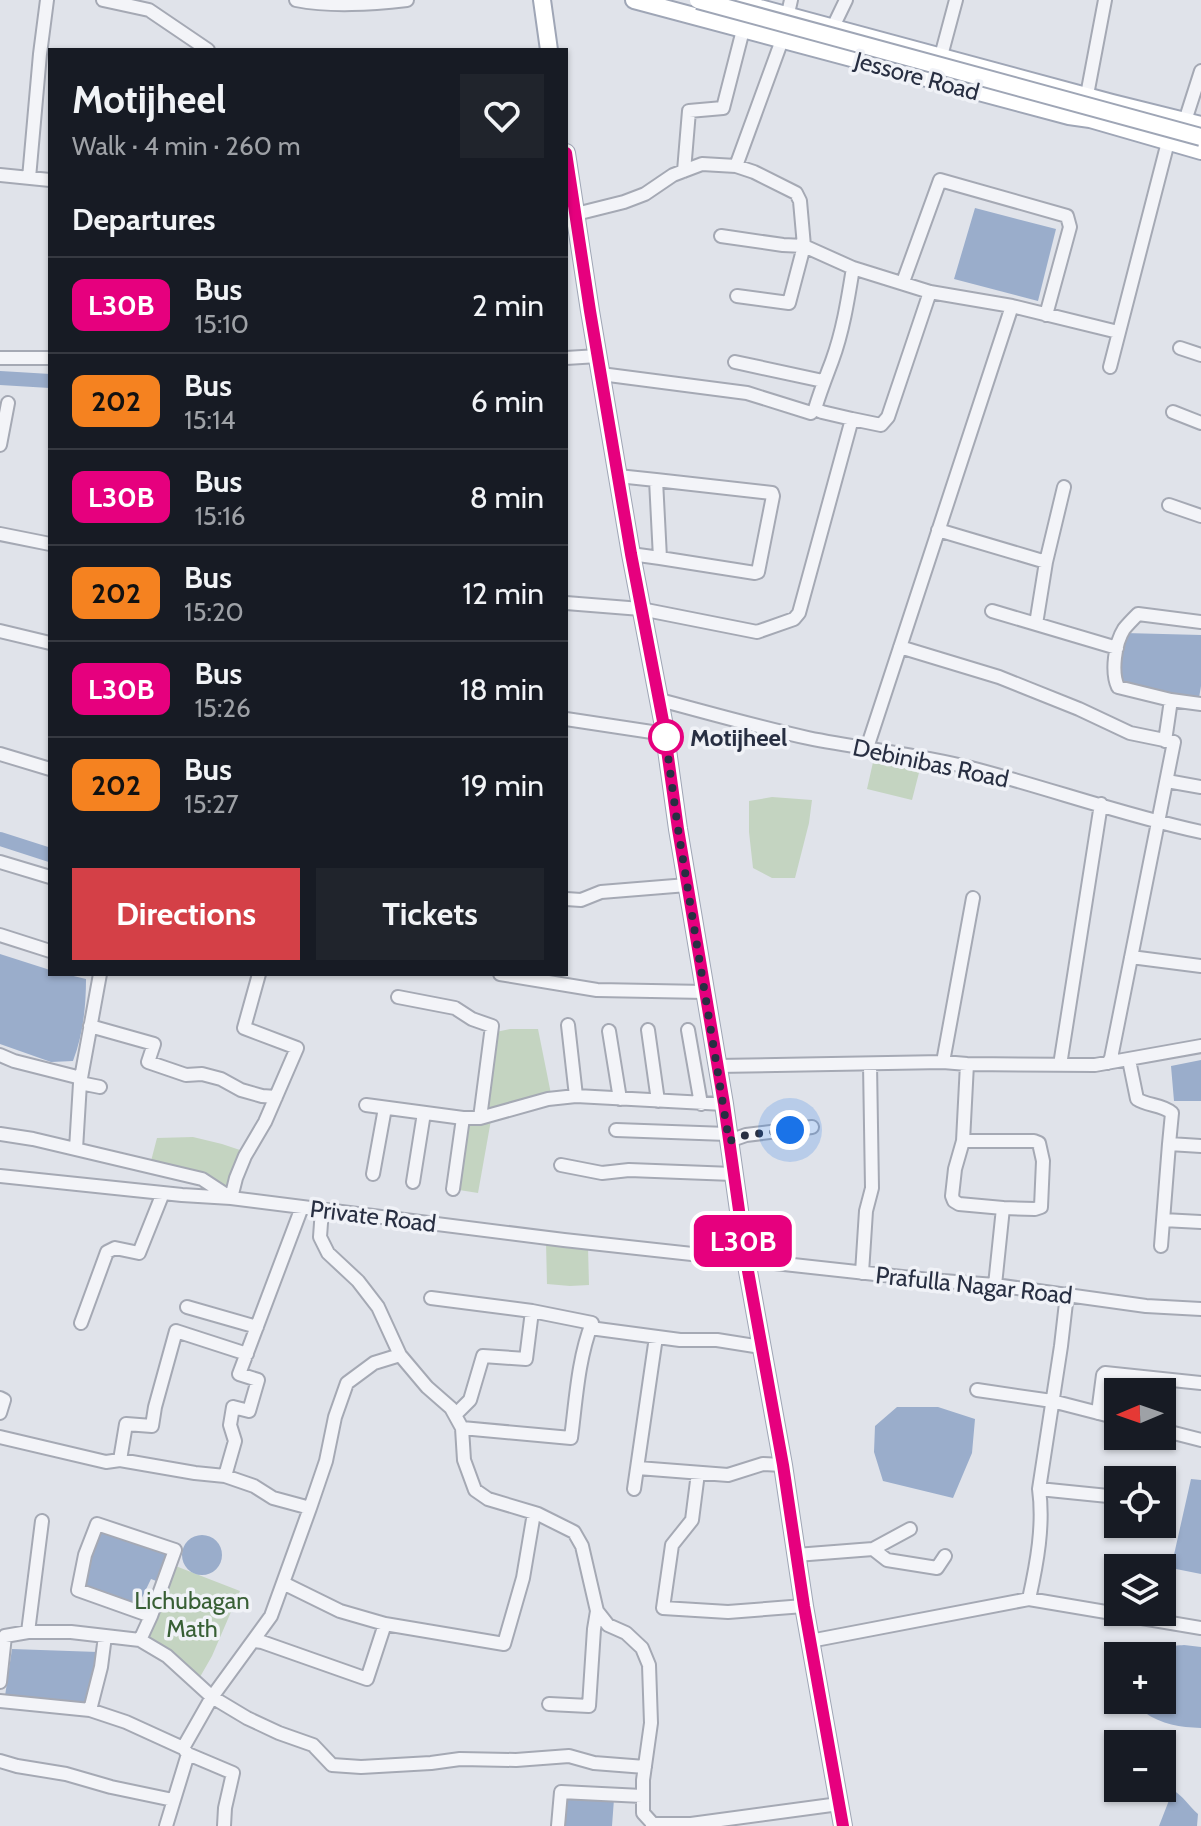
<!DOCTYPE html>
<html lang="en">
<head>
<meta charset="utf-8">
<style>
	:root { --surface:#171b24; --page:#20242c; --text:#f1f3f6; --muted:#9ea1a6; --line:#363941; --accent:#d44047 }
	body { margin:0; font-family:Cabin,sans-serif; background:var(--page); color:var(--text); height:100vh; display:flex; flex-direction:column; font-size:30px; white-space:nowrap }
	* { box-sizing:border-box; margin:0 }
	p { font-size:26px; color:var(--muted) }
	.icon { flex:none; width:44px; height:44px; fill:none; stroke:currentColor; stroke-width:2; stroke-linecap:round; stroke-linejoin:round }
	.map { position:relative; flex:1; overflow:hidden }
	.details { position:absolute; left:48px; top:48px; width:520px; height:928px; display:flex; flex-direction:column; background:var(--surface); border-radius:0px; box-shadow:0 2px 6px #0004 }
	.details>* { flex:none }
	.badge { padding:0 16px; border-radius:12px; font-size:28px; line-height:52px }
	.needle { width:52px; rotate:268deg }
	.tools { position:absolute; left:1104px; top:1378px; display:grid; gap:16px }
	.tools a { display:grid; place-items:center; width:72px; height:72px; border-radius:0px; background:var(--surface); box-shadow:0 2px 6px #0004; font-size:40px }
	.you { position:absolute; width:40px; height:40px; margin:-20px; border:6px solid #fff; border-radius:50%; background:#1a73e8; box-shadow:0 0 0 12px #1a73e833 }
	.map>.badge { position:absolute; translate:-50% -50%; box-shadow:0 0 0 4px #fff }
	h2 { padding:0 24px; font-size:30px; line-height:72px }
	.round { display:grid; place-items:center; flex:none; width:84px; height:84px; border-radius:0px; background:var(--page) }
	.overview { display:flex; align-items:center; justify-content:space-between; height:136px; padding:0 24px }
	h1 { font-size:38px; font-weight:700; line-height:60px }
	.action { display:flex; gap:16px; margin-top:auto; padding:16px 24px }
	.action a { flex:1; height:92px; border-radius:0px; background:var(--accent); color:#fff; font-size:32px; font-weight:700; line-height:92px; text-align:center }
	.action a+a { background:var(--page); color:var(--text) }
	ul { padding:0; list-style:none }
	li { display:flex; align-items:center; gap:24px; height:96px; padding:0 24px; border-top:2px solid var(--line) }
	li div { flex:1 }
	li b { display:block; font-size:30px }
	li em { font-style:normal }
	li .badge { min-width:88px; font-weight:700; text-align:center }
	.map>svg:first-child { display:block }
	.green { fill:#c4d4c1 }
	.water { fill:#9aadcb }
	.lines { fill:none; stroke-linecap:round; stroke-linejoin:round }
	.canal { stroke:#9aadcb; stroke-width:14 }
	.minor-casing { stroke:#a5a9b4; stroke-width:16 }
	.major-casing { stroke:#9fa6b6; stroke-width:20 }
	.minor { stroke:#f3f4f8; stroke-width:12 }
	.major { stroke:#fff; stroke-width:16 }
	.major-bridge-casing { stroke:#9fa6b6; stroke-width:20; stroke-linecap:butt }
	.major-bridge { stroke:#fff; stroke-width:16 }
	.line-casing { stroke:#fff; stroke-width:18 }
	.line { stroke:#e6007e; stroke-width:12 }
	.walk { stroke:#282f42; stroke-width:8; stroke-dasharray:0 14.4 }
	.stop-dot { fill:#fff; stroke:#e6007e; stroke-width:4 }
	.labels { text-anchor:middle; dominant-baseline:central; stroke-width:7; stroke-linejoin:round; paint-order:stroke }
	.street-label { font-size:24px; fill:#282f42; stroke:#f0f2f7 }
	.stop-label { font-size:24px; font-weight:bold; fill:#282f42; stroke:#f0f2f7; text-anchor:start }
	.park-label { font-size:24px; fill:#385f35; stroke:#f0f2f7 }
</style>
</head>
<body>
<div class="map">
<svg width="1201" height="1826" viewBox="0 0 1201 1826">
	<rect width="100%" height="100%" fill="#e0e3ea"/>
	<!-- green -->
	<path class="green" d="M 876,749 L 923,757 L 912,800 L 867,789 Z
		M 772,797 L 812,800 L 809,823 L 795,878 L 772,878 L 753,868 L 749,832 L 749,801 Z
		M 510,1029 L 538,1029 L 551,1094 L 487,1112 L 496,1032 Z
		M 463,1120 L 491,1120 L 478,1193 L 453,1189 Z
		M 193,1137 L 222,1144 L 243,1151 L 227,1189 L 151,1161 L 157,1138 Z
		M 546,1242 L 588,1247 L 589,1285 L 570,1286 L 547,1284 Z
		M 173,1565 L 240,1591 L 212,1656 L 200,1677 L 168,1652 L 143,1638 Z"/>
	<!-- water -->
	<path class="water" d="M 975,208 L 1056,229 L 1038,301 L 954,279 Z
		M 1125,633 L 1201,635 L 1201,686 L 1199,698 L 1119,683 Z
		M 0,954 L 50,970 L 50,974 L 65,974 L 86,979 C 86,1007 83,1035 73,1061 L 51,1062 L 0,1044 Z
		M 1201,1060 L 1201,1101 L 1174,1101 L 1171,1066 Z
		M 897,1407 L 938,1407 L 975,1419 L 972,1453 L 953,1498 L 883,1481 L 874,1452 L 875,1426 Z
		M 1191,1479 L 1201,1480 L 1201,1574 L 1171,1568 Z
		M 99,1529 L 173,1551 L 159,1582 L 151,1579 L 138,1606 L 84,1587 L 87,1557 Z
		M182 1555a20 20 0 1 1 40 0a20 20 0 1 1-40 0Z
		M 1184,1645 L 1201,1647 L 1201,1728 C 1180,1727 1162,1725 1144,1712 L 1142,1700 L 1162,1700 L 1162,1656 L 1151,1656 C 1158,1646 1173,1646 1184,1645 Z
		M 12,1649 L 98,1652 L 87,1706 L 5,1696 Z
		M 1173,1790 C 1183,1796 1189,1806 1198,1814 L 1197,1826 L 1159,1826 Z
		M 566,1797 L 614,1799 L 612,1826 L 563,1826 Z"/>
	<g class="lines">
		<!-- canal -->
		<path class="canal" d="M 0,378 L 50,381
			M 0,839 L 50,855"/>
		<defs>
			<path id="minor" d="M 103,0 L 149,10 L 208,50
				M 296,0 C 332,7 371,4 407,0
				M 833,27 L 846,0
				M 941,56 L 956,0
				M 1088,104 L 1087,95 L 1105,0
				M 736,166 L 782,40 L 791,0
				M 684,171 L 689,111 L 723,108 L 743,30
				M 0,175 L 50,180
				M 29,178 L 40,54 L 47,0
				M 576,214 L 624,202 L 645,194 L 673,175 L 702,164 L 736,166 L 754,172 L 796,193 L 800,201 L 804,246 L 789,303 L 737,296
				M 721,236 L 783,245 L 804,246 L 853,268 L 930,292 L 1012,306 L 1118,332
				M 903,282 L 940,180 L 1067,216 L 1070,227 L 1046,315
				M 1180,348 L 1201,355
				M 0,358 L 50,358
				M 566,358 L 598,356
				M 735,362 L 823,381
				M 1110,367 L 1168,142 L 1185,121 L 1201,71
				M 601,374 L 747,393 L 811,413
				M 1173,412 L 1201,423
				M 852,419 L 822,412 L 815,409 C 820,392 826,377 832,361 C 843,331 848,299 853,268
				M 0,445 L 8,403
				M 618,476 L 656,480
				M 1169,505 L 1201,516
				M 938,530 L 1046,562
				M 0,534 L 50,544
				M 631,554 L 660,558 L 656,480 L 772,493 L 773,496 L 758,572 L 755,573 L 660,558
				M 566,603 L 641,609 L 757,632 L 794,619 L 799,613 L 852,419 L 881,425 L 888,417 L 930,292
				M 992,611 L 1117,648
				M 1036,624 L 1046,562 L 1064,487
				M 0,631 L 50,643
				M 900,647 L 999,677 L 1079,709 L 1130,733 L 1174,742 L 1111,1058 L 1108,1063
				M 660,700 C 709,713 758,727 808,738 C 862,749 917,754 971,768 C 1048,788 1123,815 1201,832
				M 1171,700 L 1118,687 C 1111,672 1115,643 1124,629 C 1128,624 1133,619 1138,614 L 1201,622
				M 566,719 L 665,734
				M 1165,741 L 1171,700 L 1201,704
				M 867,748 L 1012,306
				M 0,754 L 50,769
				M 1167,781 L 1201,787
				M 0,862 L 50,877
				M 566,899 L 581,900 L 601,892 L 687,885
				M 0,935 L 50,951
				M 1131,957 L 1201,966
				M 500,974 L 597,990 L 706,992
				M 398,997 L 455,1008 L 472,1019 L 492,1026 L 480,1118
				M 568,1025 L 576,1096
				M 90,1026 L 154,1044 L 148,1062 L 186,1075 L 202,1074 L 221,1079 L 241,1090 L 262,1096 L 276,1097
				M 648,1030 L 658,1101
				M 688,1030 L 701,1104
				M 609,1031 L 620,1099
				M 0,1055 L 14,1061 L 81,1078 L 100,974
				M 1129,1060 L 1137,1099 C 1147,1106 1162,1104 1172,1113 L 1169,1144 L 1201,1146
				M 943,1062 L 973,898
				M 967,1064 L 963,1141 L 955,1169 L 952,1196 L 954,1201 L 959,1204 L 1003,1208 L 995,1285
				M 1060,1065 L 1101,804
				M 717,1066 L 943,1062 L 967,1064 L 1095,1065 L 1201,1046
				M 81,1078 L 80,1083 L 100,1087
				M 366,1105 L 463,1118 L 480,1118 L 548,1099 L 576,1096 L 724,1104
				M 616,1130 L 727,1134
				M 0,1134 L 33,1139 L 202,1179 L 231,1198 L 236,1178 L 245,1156 L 265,1122 L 297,1048 L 244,1028 L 259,974
				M 729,1141 L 746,1135 L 812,1127
				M 963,1141 L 1034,1141 L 1039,1143 L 1043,1161 L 1041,1207 L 1035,1209 L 1003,1208
				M 76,1149 L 80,1083
				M 561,1165 L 602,1173 L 629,1170 L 733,1174
				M 373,1174 L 385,1108
				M 0,1176 L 182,1195 L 231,1198 L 564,1240 L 930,1280 L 995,1285 L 1146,1306 L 1201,1309
				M 413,1182 L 424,1113
				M 453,1189 L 463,1118
				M 322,1209 L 320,1237 L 328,1253 L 358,1281 L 378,1307 L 400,1355 L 427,1387 L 451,1408 L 462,1428 L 464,1460 L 475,1490 L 488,1499 L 538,1514 L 574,1532 L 582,1546 L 597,1611 L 608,1625 L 626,1633 L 642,1648 L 649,1665 L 651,1723 L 643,1780 L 643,1813 L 653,1824
				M 1163,1220 L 1201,1222
				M 1161,1246 L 1169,1144
				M 862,1273 L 866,1211 L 872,1188 L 870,1064
				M 431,1298 L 532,1311 L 592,1323 C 578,1359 576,1400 571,1438 L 462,1428
				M 187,1307 L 257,1327
				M 81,1323 L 107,1252 L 115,1248 L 139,1253 L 163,1193
				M 590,1328 L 680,1340 L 717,1340 L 761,1347
				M 977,1390 L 1052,1401 L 1118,1418
				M 0,1398 L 4,1400 L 0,1413
				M 1098,1413 L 1103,1375 L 1105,1373 L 1201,1383
				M 455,1415 L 470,1400 L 483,1356 L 526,1359 L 532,1311
				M 1162,1430 L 1201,1440
				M 0,1437 L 106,1462 L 120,1460 L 195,1473 L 225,1476 L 254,1486 L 273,1498 L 310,1508 L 271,1616 L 212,1697 L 183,1748 L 188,1754 L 166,1826
				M 120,1460 L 126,1424 L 152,1426 L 155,1407 L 176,1331 L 247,1354
				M 638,1468 L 728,1475 L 763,1464 L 783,1465
				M 698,1473 L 692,1520 L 672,1545 L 663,1608 L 728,1612 L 804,1606
				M 225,1476 L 235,1441 L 230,1425 L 233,1407 L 249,1411 L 258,1380 L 239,1374 L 302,1207
				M 634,1489 L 656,1337
				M 1039,1489 L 1118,1497
				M 310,1508 L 326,1461 L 335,1417 L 347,1383 L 374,1363 L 400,1355
				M 873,1549 L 910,1529
				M 796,1555 L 873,1549 L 887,1560 L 937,1568 L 945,1556
				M 283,1583 L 340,1611 L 385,1624
				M 1029,1599 C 1037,1563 1044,1525 1039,1489 L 1061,1346 L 1067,1294
				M 28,1632 L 42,1521
				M 140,1640 L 151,1616 L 175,1550 L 97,1524 L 85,1555 L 78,1590 L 151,1616
				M 254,1641 L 262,1642 L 367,1679 L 385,1624 L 504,1644 L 523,1578 L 534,1513
				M 810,1641 L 1029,1599 L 1201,1628
				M 0,1682 L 5,1636 L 28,1632 L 71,1632 L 140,1640 L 167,1656 L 212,1697 L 247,1718 L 279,1733 L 313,1745 L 332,1765 L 361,1767 L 431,1763 L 460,1759 L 516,1760 L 569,1756 L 594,1763 L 645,1767
				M 0,1701 L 90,1710 L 126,1722 L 183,1748
				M 549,1704 L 589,1706 L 594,1629 L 597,1611
				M 90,1710 L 101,1667 L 105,1636
				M 188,1754 L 233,1773 L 225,1808 L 224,1826
				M 0,1761 L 17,1766 L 66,1774 L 111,1787 L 173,1800
				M 558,1826 L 561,1792 L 642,1796
				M 652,1826 L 653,1824 L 691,1824 L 839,1804"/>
			<path id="major" d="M 542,0 L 549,50
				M 634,0 L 1069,116 L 1090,119 L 1201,151
				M 730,0 L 1112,103 L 1201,125
				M 566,153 L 590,311 L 631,554 L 663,721 L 678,829 L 724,1104 L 746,1260 L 783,1465 L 804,1606 L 843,1826"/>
		</defs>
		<!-- minor casing -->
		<use href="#minor" class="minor-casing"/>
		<!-- major casing -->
		<use href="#major" class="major-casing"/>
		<!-- minor -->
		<use href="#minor" class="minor"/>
		<!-- major -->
		<use href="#major" class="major"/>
		<defs>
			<path id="major-bridge" d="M 698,0 L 1201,137"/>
		</defs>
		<!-- major-bridge casing -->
		<use href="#major-bridge" class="major-bridge-casing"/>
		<!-- major-bridge -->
		<use href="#major-bridge" class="major-bridge"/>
	</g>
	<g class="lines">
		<defs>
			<path id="line" d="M 566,153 L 590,311 L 631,554 L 663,721 L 678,829 L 724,1104 L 746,1260 L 783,1465 L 804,1606 L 843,1826"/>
		</defs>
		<!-- line casing -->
		<use href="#line" class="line-casing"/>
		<!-- line -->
		<use href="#line" class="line"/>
		<!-- walk -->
		<path class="walk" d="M 666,737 L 665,734 L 678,829 L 729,1141 L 746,1135 L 790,1130"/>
	</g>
	<!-- markers -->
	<circle class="stop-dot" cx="666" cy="737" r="16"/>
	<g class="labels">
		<!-- street labels -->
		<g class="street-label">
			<text transform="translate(917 76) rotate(15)">Jessore Road</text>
			<text transform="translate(931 763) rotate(12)">Debinibas Road</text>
			<text transform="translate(373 1216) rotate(7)">Private Road</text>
			<text transform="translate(974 1285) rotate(6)">Prafulla Nagar Road</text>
		</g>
		<!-- stop labels -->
		<g class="stop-label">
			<text x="690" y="737">Motijheel</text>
		</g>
		<!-- park labels -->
		<g class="park-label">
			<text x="192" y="1600">Lichubagan<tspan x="192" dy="28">Math</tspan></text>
		</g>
	</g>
</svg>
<div class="tools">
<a><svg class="needle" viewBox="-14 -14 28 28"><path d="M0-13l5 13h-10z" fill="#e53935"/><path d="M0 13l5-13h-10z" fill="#9ea1a6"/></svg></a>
<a><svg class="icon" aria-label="locate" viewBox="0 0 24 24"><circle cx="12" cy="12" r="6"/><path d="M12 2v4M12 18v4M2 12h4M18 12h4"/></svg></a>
<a><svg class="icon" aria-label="layers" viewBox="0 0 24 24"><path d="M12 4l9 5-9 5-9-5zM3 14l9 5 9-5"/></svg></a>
<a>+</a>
<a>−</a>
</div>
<div class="you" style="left:790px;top:1130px"></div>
<b class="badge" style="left:743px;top:1241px;background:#e6007e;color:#fff">L30B</b>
<section class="details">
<div class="overview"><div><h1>Motijheel</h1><p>Walk · 4 min · 260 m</p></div><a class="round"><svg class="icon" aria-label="heart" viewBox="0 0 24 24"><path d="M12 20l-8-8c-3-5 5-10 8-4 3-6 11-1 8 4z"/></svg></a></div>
<h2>Departures</h2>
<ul>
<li><span class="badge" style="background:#e6007e;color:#fff">L30B</span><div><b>Bus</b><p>15:10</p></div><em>2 min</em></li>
<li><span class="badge" style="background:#f58220;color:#111">202</span><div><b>Bus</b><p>15:14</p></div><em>6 min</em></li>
<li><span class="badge" style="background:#e6007e;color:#fff">L30B</span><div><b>Bus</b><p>15:16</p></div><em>8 min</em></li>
<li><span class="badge" style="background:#f58220;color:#111">202</span><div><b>Bus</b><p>15:20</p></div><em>12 min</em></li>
<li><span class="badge" style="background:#e6007e;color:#fff">L30B</span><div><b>Bus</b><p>15:26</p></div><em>18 min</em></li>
<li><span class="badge" style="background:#f58220;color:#111">202</span><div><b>Bus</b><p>15:27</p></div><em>19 min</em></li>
</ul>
<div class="action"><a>Directions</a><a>Tickets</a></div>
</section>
</div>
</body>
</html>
